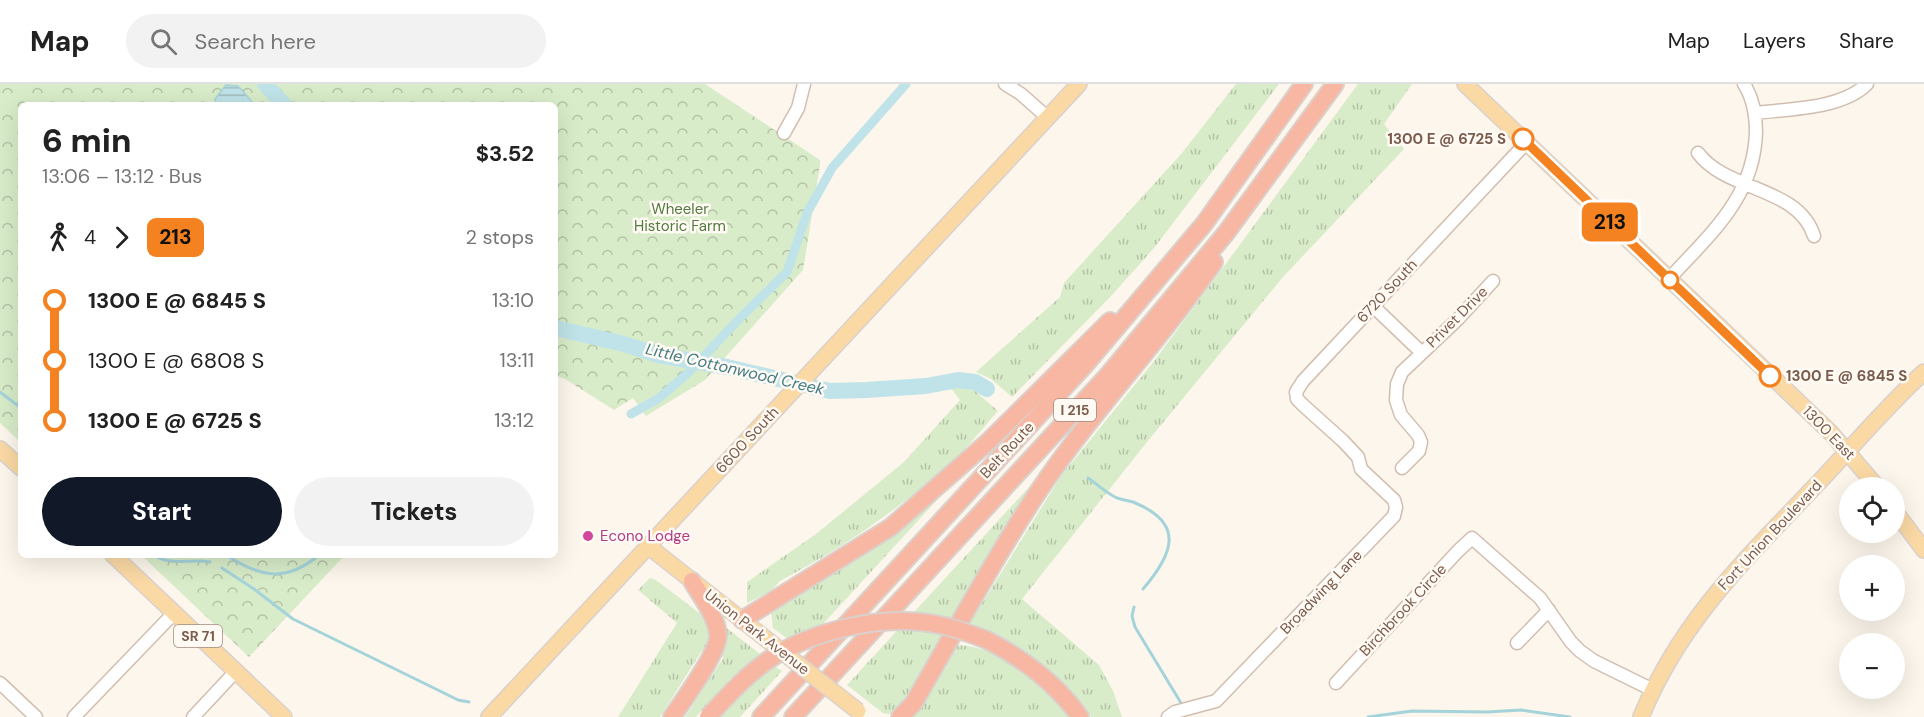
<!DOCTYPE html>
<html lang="en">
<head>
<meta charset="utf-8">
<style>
	:root { --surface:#fff; --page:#f2f2f2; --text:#222; --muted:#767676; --line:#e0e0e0; --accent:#111827 }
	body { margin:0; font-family:"DM Sans",sans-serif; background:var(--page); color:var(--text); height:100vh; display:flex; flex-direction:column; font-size:22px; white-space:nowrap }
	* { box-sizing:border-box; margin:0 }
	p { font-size:20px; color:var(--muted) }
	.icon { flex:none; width:33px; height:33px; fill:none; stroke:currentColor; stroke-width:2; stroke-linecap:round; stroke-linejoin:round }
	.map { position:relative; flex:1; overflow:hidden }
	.side { position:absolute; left:18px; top:18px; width:540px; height:456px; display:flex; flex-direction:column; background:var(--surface); border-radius:9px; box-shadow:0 6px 24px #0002 }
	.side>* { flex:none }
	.badge { padding:0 12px; border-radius:9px; font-size:21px; line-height:39px }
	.controls { position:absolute; left:1839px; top:393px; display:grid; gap:12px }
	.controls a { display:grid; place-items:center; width:66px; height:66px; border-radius:50%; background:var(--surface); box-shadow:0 6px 24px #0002; font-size:30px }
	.map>.badge { position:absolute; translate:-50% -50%; box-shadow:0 0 0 3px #fff }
	.legs { display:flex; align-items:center; gap:9px; height:66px; padding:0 24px; font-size:20px }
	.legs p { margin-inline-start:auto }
	.headline { display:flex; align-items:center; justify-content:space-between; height:102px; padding:0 24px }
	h1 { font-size:33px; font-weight:800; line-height:45px }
	.primary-button { display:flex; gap:12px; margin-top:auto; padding:12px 24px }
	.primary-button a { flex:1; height:69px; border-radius:36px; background:var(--accent); color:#fff; font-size:24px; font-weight:800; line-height:69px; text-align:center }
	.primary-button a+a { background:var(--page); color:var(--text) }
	ul { padding:0 24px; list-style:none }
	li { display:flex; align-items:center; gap:21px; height:60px; font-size:22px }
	li i { display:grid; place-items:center; width:9px; height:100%; margin:0 8px; background:currentColor }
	li i::after { content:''; width:15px; height:15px; margin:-8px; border:4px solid; border-radius:50%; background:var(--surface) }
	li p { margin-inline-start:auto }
	li:first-child i { background:linear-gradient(#0000 50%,currentColor 0) }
	li:last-child i { background:linear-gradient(currentColor 50%,#0000 0) }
	header { display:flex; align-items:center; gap:36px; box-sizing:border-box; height:84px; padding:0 30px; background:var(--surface); border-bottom:2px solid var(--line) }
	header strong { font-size:28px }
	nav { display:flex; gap:33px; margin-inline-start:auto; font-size:21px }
	.search { width:420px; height:54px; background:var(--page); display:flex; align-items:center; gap:15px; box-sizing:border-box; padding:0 21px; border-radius:33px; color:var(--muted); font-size:22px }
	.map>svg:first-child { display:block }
	.grass { fill:url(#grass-tufts) }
	.forest { fill:url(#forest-crowns) }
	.water { fill:url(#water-rules); stroke:#a5d3da; stroke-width:1.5 }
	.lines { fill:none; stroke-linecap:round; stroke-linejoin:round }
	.stream { stroke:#a5d3da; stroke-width:3 }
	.canal { stroke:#bfe3e8; stroke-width:9 }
	.river { stroke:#bfe3e8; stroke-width:16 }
	.minor-casing { stroke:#d1beb0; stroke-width:15 }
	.major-casing { stroke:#dad1cd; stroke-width:18 }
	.highway-casing { stroke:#dad1cd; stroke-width:20 }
	.minor { stroke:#fff; stroke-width:12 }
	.major { stroke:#fbd9a5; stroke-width:15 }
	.highway { stroke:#f7b7a3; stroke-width:16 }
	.major-bridge-casing { stroke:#dad1cd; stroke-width:18; stroke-linecap:butt }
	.highway-bridge-casing { stroke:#dad1cd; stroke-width:20; stroke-linecap:butt }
	.major-bridge { stroke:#fbd9a5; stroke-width:15 }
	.highway-bridge { stroke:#f7b7a3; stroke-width:16 }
	.line-1-casing { stroke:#fff; stroke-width:14 }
	.line-1 { stroke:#f58220; stroke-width:9 }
	.stop-1-dot { fill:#fff; stroke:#f58220; stroke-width:3 }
	.hotel-dot { fill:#d1479c; stroke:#fffaf3; stroke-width:2 }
	.labels { text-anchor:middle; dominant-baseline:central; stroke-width:5; stroke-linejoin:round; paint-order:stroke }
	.shield { fill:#fffaf3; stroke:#a28b7f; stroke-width:1.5 }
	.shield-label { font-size:14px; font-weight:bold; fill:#7a5c4d }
	.stop-label { font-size:15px; font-weight:bold; fill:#7a5c4d; stroke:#fffaf3; text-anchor:end }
	.park-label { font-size:15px; fill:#537a41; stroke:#fffaf3 }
	.street-label { font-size:15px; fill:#7a5c4d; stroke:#fffaf3 }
	.hotel-label { font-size:15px; fill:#b23c85; stroke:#fffaf3; text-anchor:start }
	.water-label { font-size:16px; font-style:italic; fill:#437c86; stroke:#fffaf3 }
</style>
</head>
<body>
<header>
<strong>Map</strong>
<div class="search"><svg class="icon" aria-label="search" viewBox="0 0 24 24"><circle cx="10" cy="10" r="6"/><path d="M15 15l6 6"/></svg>Search here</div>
<nav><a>Map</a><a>Layers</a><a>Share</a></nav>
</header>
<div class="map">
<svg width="1924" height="633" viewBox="0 0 1924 633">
	<defs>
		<pattern id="grass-tufts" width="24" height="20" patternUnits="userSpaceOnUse" patternTransform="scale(1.5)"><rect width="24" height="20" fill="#d8ecc9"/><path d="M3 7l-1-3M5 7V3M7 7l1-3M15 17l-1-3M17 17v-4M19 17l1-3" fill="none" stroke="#b4c2a5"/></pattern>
		<pattern id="forest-crowns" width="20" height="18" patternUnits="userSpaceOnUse" patternTransform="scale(1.5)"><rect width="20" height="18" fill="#d8ecc9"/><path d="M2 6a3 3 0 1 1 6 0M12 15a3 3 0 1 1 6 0" fill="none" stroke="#b4c2a5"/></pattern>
		<pattern id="water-rules" width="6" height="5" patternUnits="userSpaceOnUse" patternTransform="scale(1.5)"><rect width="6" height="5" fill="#bfe3e8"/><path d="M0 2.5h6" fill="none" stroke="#a0bbbe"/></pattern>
	</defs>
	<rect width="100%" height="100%" fill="#fdf6ec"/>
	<!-- grass -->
	<path class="grass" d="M 1236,0 L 1279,0 L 1154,164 L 1113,210 L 1012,313 L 991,295 L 976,288 L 1060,213 L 1064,199 L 1182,69 Z
		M 1358,0 L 1412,0 L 1384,40 L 1404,65 L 1283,193 L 1147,358 L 1022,515 L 1099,581 L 1113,607 L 1122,633 L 1091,633 C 1054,585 1024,565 970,539 L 1061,392 L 1155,276 Z
		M 962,302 L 975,307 L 998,327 C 985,341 974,356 961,369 C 907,420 846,462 780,497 L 771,507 L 747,519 L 747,498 L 816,450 L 904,378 L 960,316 L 950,303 Z
		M 1052,378 L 906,619 C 898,628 895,632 883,629 L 847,601 Z
		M 959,392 L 823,540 L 788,555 L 773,544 L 771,529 L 773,524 Z
		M 650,494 L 656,496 L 702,531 C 713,543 714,558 701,568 L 660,633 L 618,633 L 677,539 L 638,506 Z
		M 724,542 L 760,570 L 730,595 L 696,633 L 685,633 L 723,574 L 720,567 Z
		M 951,561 C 1000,559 1042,598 1070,633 L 913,633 Z
		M 774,582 L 782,587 L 740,633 L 719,633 L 736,613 Z"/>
	<!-- forest -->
	<path class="forest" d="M 0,0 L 705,0 L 820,76 L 820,81 L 803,186 L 705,296 L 646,332 L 633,314 L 614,326 L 565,295 L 555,291 L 555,21 L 21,21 L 21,359 L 0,339 Z
		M 141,471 L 345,471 L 249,573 Z"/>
	<!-- water -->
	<path class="water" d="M 226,1 L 238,2 L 255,21 L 216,21 L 215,15 Z"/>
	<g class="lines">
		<!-- stream -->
		<path class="stream" d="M 0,308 L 21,324
			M 1088,394 C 1097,400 1105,408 1115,413 C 1120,416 1127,416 1133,418 C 1185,439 1174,469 1143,505
			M 154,471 C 172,483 190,474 210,478
			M 228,472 C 261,494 287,498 319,471
			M 222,484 L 254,505 L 293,535 L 444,609 L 458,616 L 469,618
			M 1134,523 L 1132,532 L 1135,543 L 1181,619
			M 1368,633 L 1412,627 L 1487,628 L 1521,626 L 1570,633"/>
		<!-- canal -->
		<path class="canal" d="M 631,330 L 659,314 L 689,288 L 740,234 L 787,188 L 807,129 L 832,84 L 906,0"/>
		<!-- river -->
		<path class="river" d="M 265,0 L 284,21
			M 555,244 L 624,260 L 658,271 L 727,283 L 830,307 L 866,306 L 926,302 L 958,296 L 975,298 L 987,305"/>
		<defs>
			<path id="minor" d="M 1005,0 L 1021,10 L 1048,34
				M 1755,29 C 1789,25 1842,25 1867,0
				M 784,49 L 798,24 L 804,0
				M 1698,69 C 1727,108 1798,102 1814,152
				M 1669,195 C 1710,150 1754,114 1756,48 C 1756,32 1753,14 1744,0
				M 1373,222 L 1421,268
				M 1402,384 L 1419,367 L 1421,358 L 1418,351 L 1401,331 L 1396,316 L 1397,300 L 1402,288 L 1458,235 L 1493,197
				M 1517,559 L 1549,526
				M 0,599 L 36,633
				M 1336,599 L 1458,467 L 1472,454 L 1540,514 L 1571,558 L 1580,567 L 1594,577 L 1653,606
				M 74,633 L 174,529
				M 193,633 L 236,587
				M 1168,633 L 1175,628 L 1216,617 L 1394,432 L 1396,423 L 1394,416 L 1361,385 L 1358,373 L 1343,357 L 1304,322 L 1297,315 L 1296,308 L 1303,297 L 1527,58"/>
			<path id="major" d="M 1465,0 L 1831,349 L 1878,404
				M 0,365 L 21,384
				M 1894,426 L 1924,466
				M 648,462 L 775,562
				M 113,471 L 284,633
				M 489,633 L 1079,0
				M 1641,633 C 1681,535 1749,472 1820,397 C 1854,361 1887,322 1924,288"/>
			<path id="highway" d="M 742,536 L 891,443 L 989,357 L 1110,237
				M 987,556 C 1024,575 1056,599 1080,633
				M 672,633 C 683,617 718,569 718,552 C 717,532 701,513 692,497
				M 761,633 L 1084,282 L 1204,140 L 1304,0
				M 793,633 L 1109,290 L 1226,149 L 1335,0
				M 900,633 L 913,620 C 955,548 994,474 1040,405 C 1093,326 1160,257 1214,178"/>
		</defs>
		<!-- minor casing -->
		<use href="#minor" class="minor-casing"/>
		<!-- major casing -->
		<use href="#major" class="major-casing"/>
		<!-- highway casing -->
		<use href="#highway" class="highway-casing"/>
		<!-- minor -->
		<use href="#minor" class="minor"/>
		<!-- major -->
		<use href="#major" class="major"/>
		<!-- highway -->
		<use href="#highway" class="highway"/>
		<defs>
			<path id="major-bridge" d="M 775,562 L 858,627"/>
			<path id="highway-bridge" d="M 708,633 C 729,610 750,587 776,571 C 815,547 875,533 921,538 C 944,540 966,548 987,556"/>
		</defs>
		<!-- major-bridge casing -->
		<use href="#major-bridge" class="major-bridge-casing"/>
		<!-- highway-bridge casing -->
		<use href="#highway-bridge" class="highway-bridge-casing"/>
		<!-- major-bridge -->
		<use href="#major-bridge" class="major-bridge"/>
		<!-- highway-bridge -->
		<use href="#highway-bridge" class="highway-bridge"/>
	</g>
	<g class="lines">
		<defs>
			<path id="line-1" d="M 1523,55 L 1770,292"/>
		</defs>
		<!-- line-1 casing -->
		<use href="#line-1" class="line-1-casing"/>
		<!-- line-1 -->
		<use href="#line-1" class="line-1"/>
	</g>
	<!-- markers -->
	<g class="stop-1-dot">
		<circle cx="1523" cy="55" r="10"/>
		<circle cx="1670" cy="196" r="8"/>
		<circle cx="1770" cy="292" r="10"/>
	</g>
	<circle class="hotel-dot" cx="588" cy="452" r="6"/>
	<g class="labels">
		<!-- shield labels -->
		<g class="shield">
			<rect x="1054" y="315" width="42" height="22" rx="4.5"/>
			<rect x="174" y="541" width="48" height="22" rx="4.5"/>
		</g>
		<g class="shield-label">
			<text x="1075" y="326">I 215</text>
			<text x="198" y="552">SR 71</text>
		</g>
		<!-- stop labels -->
		<g class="stop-label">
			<text x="1506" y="55">1300 E @ 6725 S</text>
			<text x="1786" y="292" text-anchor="start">1300 E @ 6845 S</text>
		</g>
		<!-- park labels -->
		<g class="park-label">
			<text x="680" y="125">Wheeler<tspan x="680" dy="17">Historic Farm</tspan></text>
		</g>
		<!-- street labels -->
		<g class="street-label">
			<text transform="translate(1387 207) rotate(-47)">6720 South</text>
			<text transform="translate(1457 233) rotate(-45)">Privet Drive</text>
			<text transform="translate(1829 349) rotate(46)">1300 East</text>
			<text transform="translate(747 356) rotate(-47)">6600 South</text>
			<text transform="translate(1007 366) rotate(-47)">Belt Route</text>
			<text transform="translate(1770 451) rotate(-47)">Fort Union Boulevard</text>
			<text transform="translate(1321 508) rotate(-46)">Broadwing Lane</text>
			<text transform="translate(1403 526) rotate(-47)">Birchbrook Circle</text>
			<text transform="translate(757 548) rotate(38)">Union Park Avenue</text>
		</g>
		<!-- hotel labels -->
		<g class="hotel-label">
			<text x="600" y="452">Econo Lodge</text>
		</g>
		<!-- water labels -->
		<g class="water-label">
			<text transform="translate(735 285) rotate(13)">Little Cottonwood Creek</text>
		</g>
	</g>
</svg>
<div class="controls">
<a><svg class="icon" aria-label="locate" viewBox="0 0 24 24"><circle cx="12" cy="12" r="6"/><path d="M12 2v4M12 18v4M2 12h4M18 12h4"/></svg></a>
<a>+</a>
<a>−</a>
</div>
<b class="badge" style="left:1610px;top:138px;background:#f58220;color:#111">213</b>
<section class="side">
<div class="headline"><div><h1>6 min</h1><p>13:06 – 13:12 · Bus</p></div><b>$3.52</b></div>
<div class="legs"><svg class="icon" aria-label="walk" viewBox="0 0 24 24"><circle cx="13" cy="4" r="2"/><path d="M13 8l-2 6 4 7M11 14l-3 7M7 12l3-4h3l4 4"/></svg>4<svg class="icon" aria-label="forward" viewBox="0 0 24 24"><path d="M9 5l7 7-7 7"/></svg><b class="badge" style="background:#f58220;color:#111">213</b><p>2 stops</p></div>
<ul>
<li><i style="color:#f58220"></i><b>1300 E @ 6845 S</b><p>13:10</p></li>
<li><i style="color:#f58220"></i><span>1300 E @ 6808 S</span><p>13:11</p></li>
<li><i style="color:#f58220"></i><b>1300 E @ 6725 S</b><p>13:12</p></li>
</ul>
<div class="primary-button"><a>Start</a><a>Tickets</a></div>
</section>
</div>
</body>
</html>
